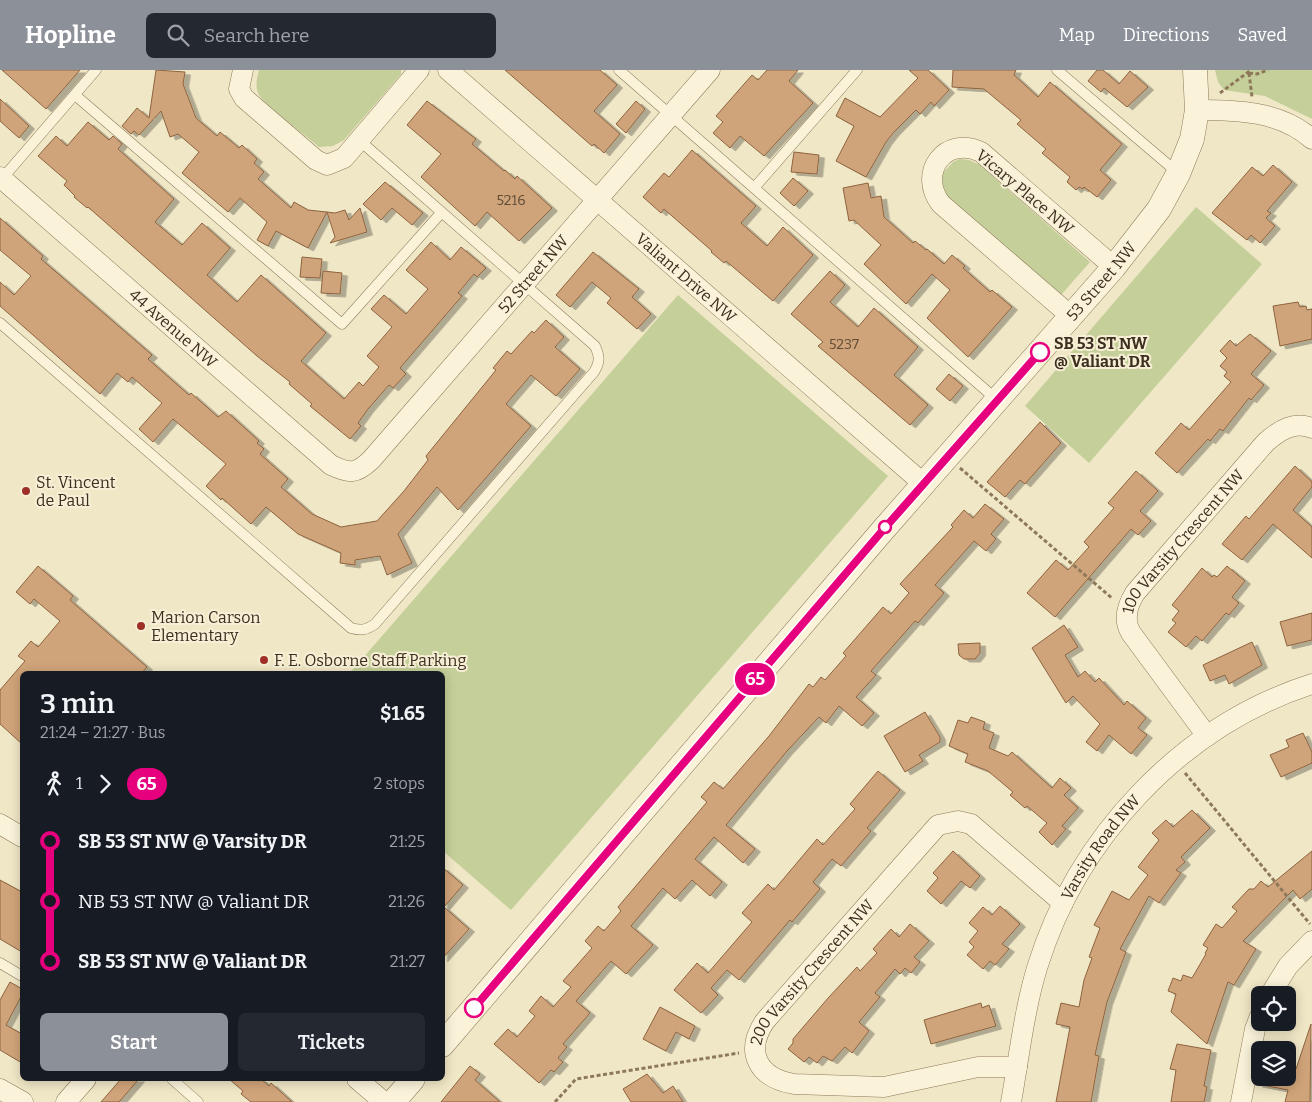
<!DOCTYPE html>
<html lang="en">
<head>
<meta charset="utf-8">
<style>
	:root { --surface:#171b24; --page:#242831; --text:#f1f3f6; --muted:#9ea1a6; --accent:#8c9099 }
	body { margin:0; font-family:Bitter,serif; background:var(--page); color:var(--text); height:100vh; display:flex; flex-direction:column; font-size:19px; white-space:nowrap }
	* { box-sizing:border-box; margin:0 }
	p { font-size:16px; color:var(--muted) }
	.icon { flex:none; width:28px; height:28px; fill:none; stroke:currentColor; stroke-width:2; stroke-linecap:round; stroke-linejoin:round }
	.map { position:relative; flex:1; overflow:hidden }
	.side { position:absolute; left:20px; top:601px; width:425px; height:410px; display:flex; flex-direction:column; background:var(--surface); border-radius:8px; box-shadow:0 2px 12px #0003 }
	.side>* { flex:none }
	.badge { padding:0 10px; border-radius:16px; font-size:18px; line-height:32px }
	.buttons { position:absolute; left:1251px; top:916px; display:grid; gap:10px }
	.buttons a { display:grid; place-items:center; width:45px; height:45px; border-radius:8px; background:var(--surface); box-shadow:0 2px 12px #0003; font-size:25px }
	.map>.badge { position:absolute; translate:-50% -50%; box-shadow:0 0 0 2px #fff }
	.legs { display:flex; align-items:center; gap:8px; height:55px; padding:0 20px; font-size:16px }
	.legs p { margin-inline-start:auto }
	.overview { display:flex; align-items:center; justify-content:space-between; height:85px; padding:0 20px }
	h1 { font-size:28px; font-weight:600; line-height:38px }
	.cta { display:flex; gap:10px; margin-top:auto; padding:10px 20px }
	.cta a { flex:1; height:58px; border-radius:8px; background:var(--accent); color:#fff; font-size:20px; font-weight:600; line-height:58px; text-align:center }
	.cta a+a { background:var(--page); color:var(--text) }
	ul { padding:0 20px; list-style:none }
	li { display:flex; align-items:center; gap:18px; height:60px; font-size:19px }
	li i { display:grid; place-items:center; width:8px; height:100%; margin:0 6px; background:currentColor }
	li i::after { content:''; width:12px; height:12px; margin:-6px; border:4px solid; border-radius:50%; background:var(--surface) }
	li p { margin-inline-start:auto }
	li:first-child i { background:linear-gradient(#0000 50%,currentColor 0) }
	li:last-child i { background:linear-gradient(currentColor 50%,#0000 0) }
	header { display:flex; align-items:center; gap:30px; box-sizing:border-box; height:70px; padding:0 25px; background:var(--accent); color:#fff }
	header strong { font-size:24px }
	nav { display:flex; gap:28px; margin-inline-start:auto; font-size:18px }
	.search { width:350px; height:45px; background:var(--page); display:flex; align-items:center; gap:12px; box-sizing:border-box; padding:0 18px; border-radius:8px; color:var(--muted); font-size:19px }
	.map>svg:first-child { display:block }
	.green { fill:#c5cf99 }
	.building { fill:#d0a47a; stroke:#8d633f; filter:url(#shadow) }
	.lines { fill:none; stroke-linecap:round; stroke-linejoin:round }
	.service-casing { stroke:#8d795a; stroke-width:11 }
	.minor-casing { stroke:#8d795a; stroke-width:21 }
	.tertiary-casing { stroke:#8d795a; stroke-width:25 }
	.path { stroke:#8d795a; stroke-width:3; stroke-dasharray:4 2.5; stroke-linecap:butt }
	.service { stroke:#faf3da; stroke-width:10 }
	.minor { stroke:#faf3da; stroke-width:20 }
	.tertiary { stroke:#faf3da; stroke-width:24 }
	.line-1-casing { stroke:#fff; stroke-width:11 }
	.line-1 { stroke:#e6007e; stroke-width:8 }
	.stop-1-dot { fill:#fff; stroke:#e6007e; stroke-width:2.5 }
	.poi-dot { fill:#9f2f27; stroke:#f7f0d6; stroke-width:2 }
	.labels { text-anchor:middle; dominant-baseline:central; stroke-width:4; stroke-linejoin:round; paint-order:stroke }
	.number-label { font-size:14px; fill:#614c36 }
	.street-label { font-size:16px; fill:#3c2f1f; stroke:#f7f0d6 }
	.stop-label { font-size:16px; font-weight:bold; fill:#3c2f1f; stroke:#f7f0d6; text-anchor:start }
	.poi-label { font-size:16px; fill:#3c2f1f; stroke:#f7f0d6; text-anchor:start }
</style>
</head>
<body>
<header>
<strong>Hopline</strong>
<div class="search"><svg class="icon" aria-label="search" viewBox="0 0 24 24"><circle cx="10" cy="10" r="6"/><path d="M15 15l6 6"/></svg>Search here</div>
<nav><a>Map</a><a>Directions</a><a>Saved</a></nav>
</header>
<div class="map">
<svg width="1312" height="1032" viewBox="0 0 1312 1032">
	<defs>
		<filter id="shadow"><feDropShadow dx="5.5" dy="3" stdDeviation="0" flood-color="#0004"/></filter>
	</defs>
	<rect width="100%" height="100%" fill="#f0e7c6"/>
	<!-- green -->
	<path class="green" d="M 259,0 L 401,0 L 401,4 L 344,70 L 333,76 L 319,77 C 306,65 264,37 258,23 C 255,16 257,7 259,0 Z
		M 1215,0 L 1312,0 L 1312,49 L 1265,26 L 1224,20 L 1218,12 Z
		M 960,89 L 969,90 L 980,95 L 1090,192 L 1061,225 L 949,128 L 943,121 L 942,104 L 953,92 Z
		M 1196,137 L 1262,194 L 1089,393 L 1025,336 Z
		M 678,225 L 888,406 L 511,840 L 443,781 L 442,604 L 349,604 Z"/>
	<!-- building -->
	<path class="building" d="M 2,0 L 80,0 L 46,39 Z
		M 156,0 L 185,2 L 183,14 L 196,48 L 217,66 L 220,62 L 239,78 L 242,75 L 257,89 L 254,93 L 264,102 L 258,109 L 291,138 L 294,132 L 308,140 L 327,142 L 308,178 L 276,161 L 268,176 L 257,170 L 267,152 L 240,128 L 228,142 L 182,103 L 199,82 L 178,64 L 170,67 L 161,41 L 139,65 L 134,61 L 131,64 L 122,56 L 137,38 L 149,48 Z
		M 505,0 L 600,0 L 617,15 L 594,41 L 620,64 L 604,83 L 594,74 L 592,76 Z
		M 767,0 L 798,0 L 789,11 L 813,33 L 764,86 L 740,66 L 730,78 L 713,63 L 723,52 L 716,46 L 752,5 L 758,10 Z
		M 909,0 L 928,0 L 949,20 L 934,36 L 931,32 L 920,44 L 916,40 L 894,62 L 886,72 L 866,107 L 836,91 L 854,56 L 836,46 L 845,28 L 880,47 L 918,8 Z
		M 953,0 L 1016,0 L 1014,5 L 1038,27 L 1050,12 L 1122,74 L 1100,100 L 1111,110 L 1097,127 L 1084,117 L 1083,119 L 1079,117 L 1076,120 L 1067,112 L 1070,107 L 1042,83 L 1046,79 L 1017,54 L 1021,50 L 984,19 L 952,17 Z
		M 1097,0 L 1103,0 L 1119,14 L 1130,1 L 1148,17 L 1127,37 L 1104,18 L 1101,22 L 1088,11 Z
		M 0,29 L 29,56 L 19,68 L 0,51 Z
		M 427,31 L 476,69 L 472,74 L 504,101 L 505,100 L 515,109 L 517,106 L 552,138 L 519,171 L 487,142 L 475,156 L 421,107 L 441,84 L 407,55 Z
		M 636,31 L 645,39 L 626,63 L 616,54 Z
		M 88,52 L 109,70 L 113,66 L 122,74 L 118,79 L 174,129 L 155,152 L 182,175 L 202,153 L 230,178 L 207,205 L 237,232 L 261,205 L 326,263 L 301,291 L 344,329 L 359,312 L 363,316 L 379,297 L 367,286 L 392,257 L 371,239 L 384,225 L 406,244 L 428,219 L 406,200 L 431,172 L 450,190 L 461,177 L 486,198 L 477,207 L 474,204 L 458,223 L 462,226 L 400,298 L 406,304 L 393,318 L 389,315 L 368,339 L 358,353 L 361,356 L 350,369 L 310,336 L 312,334 L 289,314 L 290,312 L 257,286 L 88,137 L 87,138 L 74,127 L 75,126 L 64,115 L 67,111 L 38,86 L 56,66 L 67,76 Z
		M 692,80 L 756,136 L 741,153 L 767,176 L 783,157 L 813,185 L 773,231 L 726,191 L 724,193 L 711,182 L 712,181 L 664,139 L 661,143 L 643,127 L 664,103 L 669,107 Z
		M 794,82 L 819,85 L 817,104 L 791,102 Z
		M 1273,95 L 1292,112 L 1267,141 L 1271,143 L 1266,148 L 1275,156 L 1260,173 L 1251,165 L 1247,170 L 1212,143 L 1252,97 L 1263,106 Z
		M 793,108 L 808,121 L 794,136 L 780,123 Z
		M 385,112 L 423,143 L 412,155 L 392,138 L 381,150 L 363,134 Z
		M 868,113 L 871,128 L 881,126 L 884,147 L 913,173 L 915,171 L 926,180 L 927,179 L 944,194 L 952,185 L 965,196 L 963,198 L 990,222 L 992,220 L 1012,237 L 968,287 L 927,248 L 950,220 L 932,204 L 906,234 L 864,194 L 881,175 L 854,150 L 849,151 L 843,118 Z
		M 360,138 L 367,162 L 330,173 L 335,167 L 327,142 L 335,143 L 345,140 L 349,150 Z
		M 0,148 L 43,186 L 41,189 L 152,285 L 148,289 L 189,325 L 191,323 L 218,347 L 226,341 L 259,371 L 257,373 L 264,379 L 260,384 L 288,409 L 281,417 L 312,444 L 341,457 L 377,451 L 404,421 L 428,390 L 426,386 L 496,300 L 493,298 L 507,281 L 511,284 L 532,261 L 534,263 L 546,250 L 564,267 L 555,277 L 580,299 L 556,326 L 531,305 L 506,334 L 531,356 L 458,440 L 437,417 L 398,464 L 412,493 L 387,505 L 380,486 L 355,490 L 355,495 L 340,493 L 341,483 L 298,464 L 266,437 L 251,454 L 222,428 L 221,430 L 206,416 L 226,394 L 173,349 L 153,372 L 139,359 L 162,333 L 132,307 L 128,312 L 117,303 L 100,324 L 0,236 L 0,212 L 14,225 L 31,206 L 0,180 Z
		M 593,182 L 639,219 L 632,227 L 651,244 L 637,259 L 607,233 L 611,228 L 592,212 L 570,237 L 556,225 Z
		M 302,187 L 322,189 L 320,208 L 300,207 Z
		M 323,201 L 342,203 L 340,224 L 321,223 Z
		M 830,201 L 845,215 L 830,232 L 858,257 L 874,238 L 918,277 L 894,305 L 928,335 L 910,355 L 818,276 L 823,272 L 791,244 Z
		M 1298,232 L 1300,237 L 1306,236 L 1307,240 L 1312,239 L 1312,269 L 1280,276 L 1273,236 Z
		M 1250,264 L 1271,281 L 1251,304 L 1264,315 L 1251,330 L 1249,328 L 1223,361 L 1220,359 L 1210,371 L 1208,369 L 1177,403 L 1155,383 L 1181,353 L 1189,360 L 1231,312 L 1224,306 L 1227,302 L 1220,296 L 1227,288 L 1220,281 L 1230,270 L 1236,276 Z
		M 949,304 L 963,316 L 950,331 L 936,319 Z
		M 1040,352 L 1061,373 L 1025,414 L 1020,410 L 1005,427 L 987,412 Z
		M 1295,396 L 1312,412 L 1312,417 L 1293,440 L 1312,457 L 1312,488 L 1273,454 L 1242,490 L 1222,474 L 1246,446 L 1249,449 Z
		M 1136,401 L 1158,421 L 1140,441 L 1151,451 L 1138,465 L 1131,459 L 1055,547 L 1027,523 L 1056,490 L 1068,500 L 1089,477 L 1084,472 L 1114,438 L 1108,433 Z
		M 985,434 L 1004,449 L 991,464 L 996,469 L 986,481 L 974,471 L 935,515 L 944,523 L 918,553 L 915,551 L 871,601 L 876,605 L 856,627 L 874,643 L 862,656 L 839,636 L 826,653 L 819,647 L 787,681 L 726,755 L 755,779 L 743,793 L 714,767 L 695,789 L 722,812 L 710,826 L 692,810 L 675,829 L 663,818 L 631,856 L 653,875 L 626,904 L 611,891 L 576,931 L 590,943 L 563,974 L 567,977 L 558,988 L 563,992 L 554,1002 L 551,1000 L 539,1013 L 494,974 L 508,959 L 517,967 L 535,946 L 529,941 L 541,926 L 553,937 L 571,917 L 563,911 L 592,878 L 585,871 L 598,856 L 604,861 L 621,841 L 618,837 L 707,732 L 701,727 L 714,712 L 723,719 L 769,666 L 809,614 L 813,617 L 821,607 L 825,610 L 846,586 L 843,583 L 883,537 L 891,544 L 909,523 L 900,514 L 953,457 L 951,455 L 964,440 L 973,448 Z
		M 38,496 L 73,526 L 70,530 L 147,597 L 141,604 L 22,604 L 22,674 L 0,654 L 0,620 L 25,591 L 18,586 L 31,571 L 38,577 L 60,551 L 34,529 L 30,534 L 16,522 Z
		M 1227,496 L 1245,511 L 1232,527 L 1239,533 L 1229,545 L 1226,543 L 1202,571 L 1196,566 L 1186,577 L 1168,562 L 1176,553 L 1172,550 L 1179,541 L 1172,535 L 1202,498 L 1212,507 L 1214,505 L 1217,507 Z
		M 1312,543 L 1312,570 L 1287,576 L 1280,552 Z
		M 1064,555 L 1078,577 L 1065,585 L 1078,607 L 1085,601 L 1095,612 L 1099,608 L 1124,635 L 1127,631 L 1146,648 L 1138,658 L 1147,665 L 1131,684 L 1109,665 L 1097,681 L 1086,672 L 1100,654 L 1073,626 L 1066,633 L 1032,578 Z
		M 1252,572 L 1262,595 L 1229,614 L 1225,605 L 1210,611 L 1203,595 Z
		M 980,573 L 980,583 L 975,589 L 964,589 L 959,585 L 958,574 Z
		M 925,642 L 940,667 L 940,672 L 919,685 L 923,691 L 905,702 L 884,666 Z
		M 971,647 L 985,652 L 983,659 L 994,663 L 989,678 L 1008,686 L 1012,682 L 1052,718 L 1060,708 L 1071,718 L 1064,725 L 1078,738 L 1062,756 L 1066,759 L 1052,775 L 1039,762 L 1047,753 L 1027,736 L 1025,738 L 1010,725 L 1013,722 L 988,701 L 965,692 L 968,684 L 949,676 L 958,650 L 968,653 Z
		M 1303,663 L 1312,682 L 1312,693 L 1281,707 L 1270,685 L 1289,677 L 1286,670 Z
		M 878,701 L 900,720 L 867,758 L 871,761 L 841,796 L 832,789 L 813,812 L 820,819 L 792,852 L 790,850 L 739,910 L 727,900 L 711,918 L 718,925 L 701,943 L 674,920 L 697,893 L 708,903 L 752,852 L 742,843 L 768,814 L 774,820 L 817,769 L 823,775 L 855,739 L 850,734 Z
		M 1192,740 L 1210,758 L 1181,787 L 1185,792 L 1176,800 L 1181,803 L 1159,833 L 1149,826 L 1120,879 L 1126,882 L 1107,932 L 1095,985 L 1099,986 L 1091,1032 L 1056,1032 L 1070,957 L 1056,954 L 1061,933 L 1079,937 L 1084,910 L 1092,888 L 1089,887 L 1100,858 L 1094,855 L 1112,821 L 1129,830 L 1148,805 L 1138,797 L 1159,770 L 1152,763 L 1166,750 L 1173,757 Z
		M 953,781 L 980,806 L 970,818 L 961,811 L 941,834 L 927,821 L 938,808 L 933,803 Z
		M 1312,781 L 1312,819 L 1300,829 L 1293,820 L 1243,871 L 1256,879 L 1234,915 L 1228,912 L 1207,974 L 1171,942 L 1176,924 L 1168,921 L 1173,908 L 1181,911 L 1183,905 L 1192,908 L 1206,884 L 1205,883 L 1208,878 L 1203,875 L 1216,854 L 1222,858 L 1237,841 L 1232,837 L 1249,819 L 1254,819 L 1261,811 L 1268,817 Z
		M 442,797 L 463,815 L 444,837 L 469,859 L 442,889 Z
		M 0,810 L 22,822 L 22,882 L 0,869 Z
		M 1000,836 L 1020,854 L 1002,874 L 1009,879 L 995,895 L 990,891 L 983,899 L 967,885 L 974,877 L 969,872 L 978,861 L 969,853 L 983,837 L 992,845 Z
		M 910,854 L 929,871 L 914,887 L 920,892 L 911,903 L 905,898 L 900,904 L 895,899 L 875,923 L 880,927 L 859,952 L 869,961 L 852,983 L 845,977 L 832,991 L 823,986 L 817,993 L 809,987 L 804,992 L 788,979 L 793,973 L 793,969 L 829,927 L 857,897 L 860,901 L 877,883 L 873,879 L 891,859 L 899,867 Z
		M 10,912 L 22,919 L 22,925 L 6,955 L 22,964 L 22,993 L 0,980 L 0,930 Z
		M 981,933 L 982,938 L 989,935 L 996,956 L 931,974 L 924,950 Z
		M 660,937 L 695,956 L 689,969 L 676,962 L 666,981 L 643,969 Z
		M 1311,954 L 1310,1032 L 1285,1032 L 1288,1020 L 1257,1014 L 1258,1008 L 1288,1008 L 1288,997 L 1296,999 Z
		M 1177,974 L 1211,980 L 1204,1016 L 1207,1017 L 1204,1032 L 1171,1032 L 1176,1000 L 1170,999 Z
		M 470,996 L 480,1004 L 475,1010 L 500,1032 L 441,1032 Z
		M 647,1004 L 663,1023 L 673,1016 L 683,1032 L 631,1032 L 623,1019 Z
		M 121,1009 L 139,1009 L 119,1032 L 101,1032 Z
		M 229,1009 L 261,1009 L 269,1016 L 271,1013 L 292,1032 L 251,1032 L 241,1024 L 243,1021 Z"/>
	<g class="lines">
		<defs>
			<path id="service" d="M 619,0 L 997,330
				M 1057,0 L 1178,103
				M 75,25 L 342,254 L 441,143
				M 1,110 L 96,0
				M 754,118 L 857,0
				M 0,253 L 351,558 C 361,561 366,560 375,554 L 594,302 C 600,292 600,287 595,276 L 359,70
				M 0,893 L 22,906
				M 172,1009 L 198,1032"/>
			<g id="minor">
				<path d="M 243,0 L 239,19 L 244,28 L 316,90 L 327,95 L 344,88 L 419,0"/>
				<path id="s1" d="M 448,0 L 925,415"/>
				<path d="M 1197,40 C 1238,40 1280,41 1312,69"/>
				<path id="s2" d="M 0,107 L 331,395 C 350,404 356,404 371,390 L 710,0"/>
				<path d="M 1072,247 L 941,134 C 917,103 945,65 981,82 L 1114,197"/>
				<path id="s3" d="M 1207,666 L 1131,563 C 1123,550 1127,536 1135,523 L 1266,372 C 1280,360 1294,351 1312,358"/>
				<path d="M 0,754 L 22,767"/>
				<path d="M 1270,925 L 1288,896 L 1312,871"/>
				<path id="s4" d="M 1017,997 L 978,997 L 884,1017 L 794,1014 C 758,1008 744,982 765,951 L 938,755 L 958,751 L 971,754 L 1063,833"/>
				<path d="M 357,1009 L 384,1032"/>
				<path d="M 0,1019 L 23,1032"/>
				<path d="M 66,1032 L 86,1009"/>
				<path id="s5" d="M 1011,1032 C 1019,988 1024,941 1037,898 C 1077,768 1181,656 1312,614"/>
				<path d="M 1241,1032 L 1255,959 L 1260,946"/>
			</g>
			<g id="tertiary">
				<path id="s6" d="M 442,975 L 883,460 L 1114,197 L 1159,139 L 1178,104 L 1192,69 L 1197,40 L 1195,0"/>
				<path d="M 393,1032 L 413,1009"/>
			</g>
		</defs>
		<!-- service casing -->
		<use href="#service" class="service-casing"/>
		<!-- minor casing -->
		<use href="#minor" class="minor-casing"/>
		<!-- tertiary casing -->
		<use href="#tertiary" class="tertiary-casing"/>
		<!-- path -->
		<path class="path" d="M 1249,3 L 1252,27
			M 1249,3 L 1257,4 L 1268,0
			M 1220,23 L 1251,0
			M 960,398 L 1113,529
			M 1185,703 L 1310,854
			M 555,1032 L 576,1009 L 739,983"/>
		<!-- service -->
		<use href="#service" class="service"/>
		<!-- minor -->
		<use href="#minor" class="minor"/>
		<!-- tertiary -->
		<use href="#tertiary" class="tertiary"/>
	</g>
	<g class="lines">
		<defs>
			<path id="line-1" d="M 474,938 L 883,460 L 1040,282"/>
		</defs>
		<!-- line-1 casing -->
		<use href="#line-1" class="line-1-casing"/>
		<!-- line-1 -->
		<use href="#line-1" class="line-1"/>
	</g>
	<!-- markers -->
	<g class="stop-1-dot">
		<circle cx="1040" cy="282" r="9"/>
		<circle cx="885" cy="457" r="6"/>
		<circle cx="474" cy="938" r="9"/>
	</g>
	<g class="poi-dot">
		<circle cx="26" cy="421" r="5"/>
		<circle cx="141" cy="556" r="5"/>
		<circle cx="264" cy="590" r="5"/>
	</g>
	<g class="labels">
		<!-- number labels -->
		<g class="number-label">
			<text x="511" y="130">5216</text>
			<text x="844" y="274">5237</text>
		</g>
		<!-- street labels -->
		<g class="street-label">
			<text transform="translate(1025 122) rotate(40)">Vicary Place NW</text>
			<text stroke="none"><textPath href="#s2" startOffset="730">52 Street NW</textPath></text>
			<text stroke="none"><textPath href="#s1" startOffset="316">Valiant Drive NW</textPath></text>
			<text stroke="none"><textPath href="#s6" startOffset="1009">53 Street NW</textPath></text>
			<text stroke="none"><textPath href="#s2" startOffset="230">44 Avenue NW</textPath></text>
			<text stroke="none"><textPath href="#s3" startOffset="240">100 Varsity Crescent NW</textPath></text>
			<text stroke="none"><textPath href="#s5" startOffset="274">Varsity Road NW</textPath></text>
			<text stroke="none"><textPath href="#s4" startOffset="379">200 Varsity Crescent NW</textPath></text>
		</g>
		<!-- stop labels -->
		<g class="stop-label">
			<text x="1054" y="273">SB 53 ST NW<tspan x="1054" dy="18">@ Valiant DR</tspan></text>
		</g>
		<!-- poi labels -->
		<g class="poi-label">
			<text x="36" y="412">St. Vincent<tspan x="36" dy="18">de Paul</tspan></text>
			<text x="151" y="547">Marion Carson<tspan x="151" dy="18">Elementary</tspan></text>
			<text x="274" y="590">F. E. Osborne Staff Parking</text>
		</g>
	</g>
</svg>
<div class="buttons">
<a><svg class="icon" aria-label="locate" viewBox="0 0 24 24"><circle cx="12" cy="12" r="6"/><path d="M12 2v4M12 18v4M2 12h4M18 12h4"/></svg></a>
<a><svg class="icon" aria-label="layers" viewBox="0 0 24 24"><path d="M12 4l9 5-9 5-9-5zM3 14l9 5 9-5"/></svg></a>
</div>
<b class="badge" style="left:755px;top:609px;background:#e6007e;color:#fff">65</b>
<section class="side">
<div class="overview"><div><h1>3 min</h1><p>21:24 – 21:27 · Bus</p></div><b>$1.65</b></div>
<div class="legs"><svg class="icon" aria-label="walk" viewBox="0 0 24 24"><circle cx="13" cy="4" r="2"/><path d="M13 8l-2 6 4 7M11 14l-3 7M7 12l3-4h3l4 4"/></svg>1<svg class="icon" aria-label="forward" viewBox="0 0 24 24"><path d="M9 5l7 7-7 7"/></svg><b class="badge" style="background:#e6007e;color:#fff">65</b><p>2 stops</p></div>
<ul>
<li><i style="color:#e6007e"></i><b>SB 53 ST NW @ Varsity DR</b><p>21:25</p></li>
<li><i style="color:#e6007e"></i><span>NB 53 ST NW @ Valiant DR</span><p>21:26</p></li>
<li><i style="color:#e6007e"></i><b>SB 53 ST NW @ Valiant DR</b><p>21:27</p></li>
</ul>
<div class="cta"><a>Start</a><a>Tickets</a></div>
</section>
</div>
</body>
</html>
